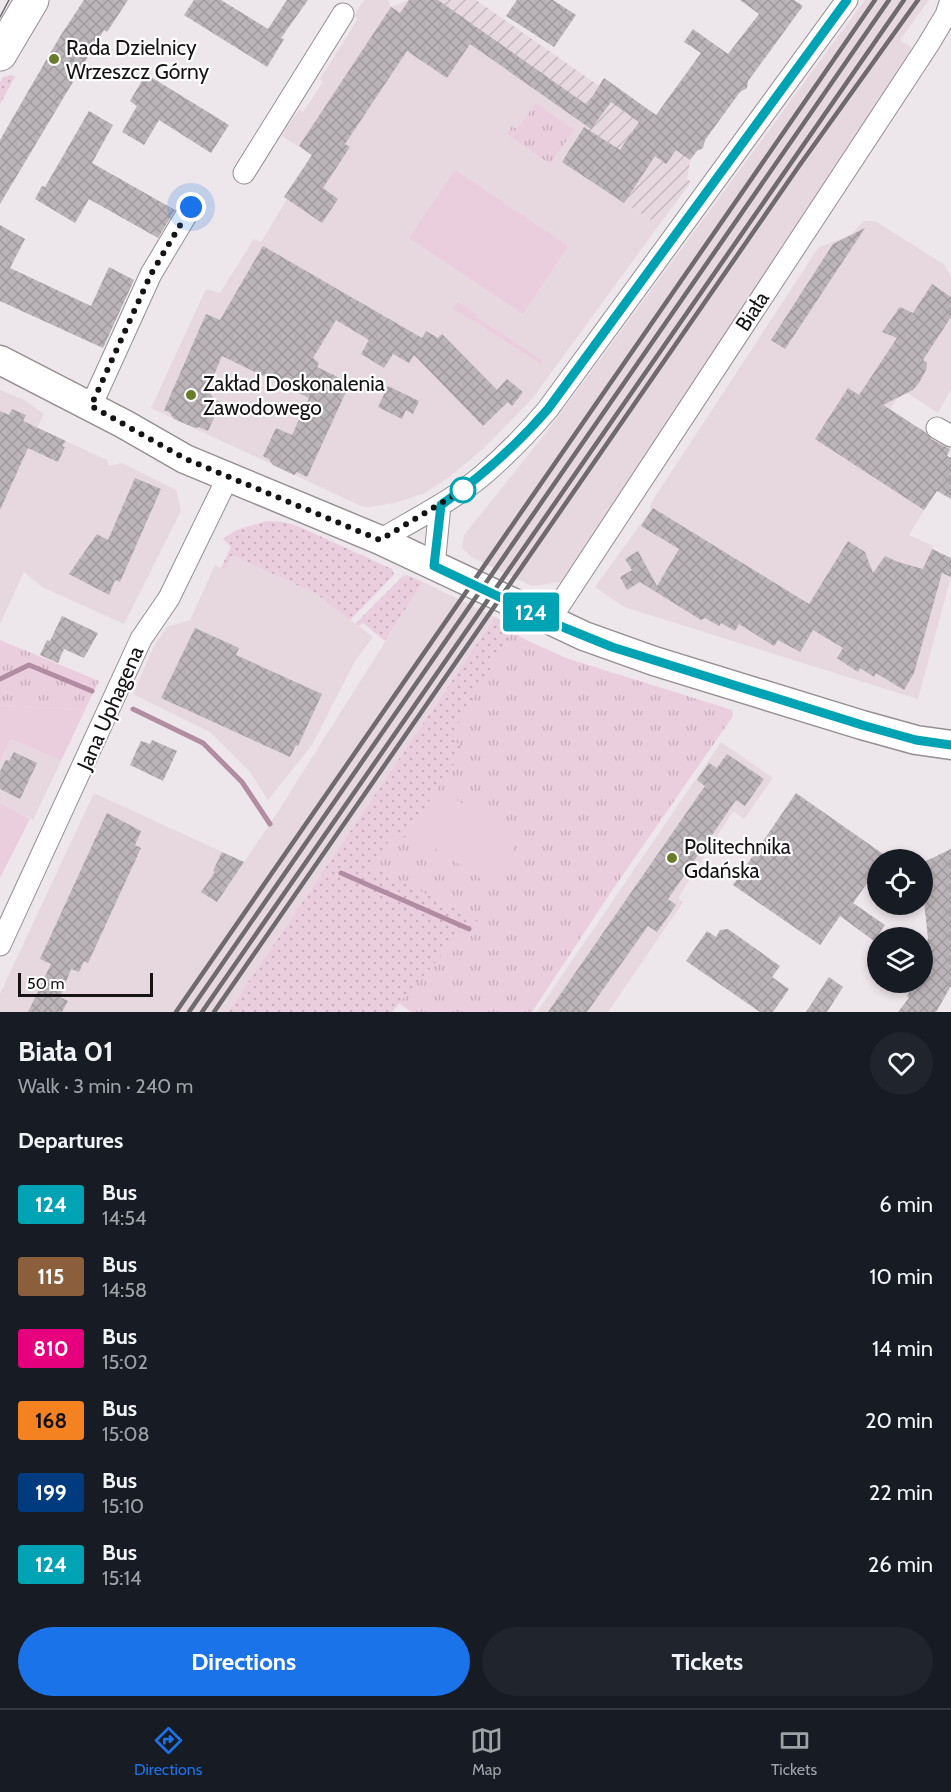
<!DOCTYPE html>
<html lang="en">
<head>
<meta charset="utf-8">
<style>
	:root { --surface:#171b24; --page:#20242c; --text:#f1f3f6; --muted:#9ea1a6; --line:#363941; --accent:#1a73e8 }
	body { margin:0; font-family:Cabin,sans-serif; background:var(--page); color:var(--text); height:100vh; display:flex; flex-direction:column; font-size:22px; white-space:nowrap }
	* { box-sizing:border-box; margin:0 }
	p { font-size:20px; color:var(--muted) }
	.icon { flex:none; width:33px; height:33px; fill:none; stroke:currentColor; stroke-width:2; stroke-linecap:round; stroke-linejoin:round }
	.map { position:relative; height:1012px; overflow:hidden }
	.side { display:flex; flex-direction:column; background:var(--surface); flex:1 }
	.side>* { flex:none }
	.badge { padding:0 12px; border-radius:4px; font-size:21px; line-height:39px }
	.controls { position:absolute; left:867px; top:849px; display:grid; gap:12px }
	.controls a { display:grid; place-items:center; width:66px; height:66px; border-radius:50%; background:var(--surface); box-shadow:0 3px 9px #0003; font-size:30px }
	.scale { position:absolute; left:18px; bottom:15px; width:135px; box-sizing:border-box; padding-left:6px; border:3px solid #161315; border-top:0; font-size:16px; line-height:21px; white-space:nowrap; color:#161315; -webkit-text-stroke:4px #fff; paint-order:stroke }
	.you { position:absolute; width:30px; height:30px; margin:-15px; border:4px solid #fff; border-radius:50%; background:#1a73e8; box-shadow:0 0 0 9px #1a73e833 }
	.map>.badge { position:absolute; translate:-50% -50%; box-shadow:0 0 0 3px #fff }
	h2 { padding:0 18px; font-size:22px; line-height:54px }
	.round { display:grid; place-items:center; flex:none; width:63px; height:63px; border-radius:32px; background:var(--page) }
	.head { display:flex; align-items:center; justify-content:space-between; height:102px; padding:0 18px }
	h1 { font-size:28px; font-weight:700; line-height:45px }
	.action { display:flex; gap:12px; margin-top:auto; padding:12px 18px }
	.action a { flex:1; height:69px; border-radius:36px; background:var(--accent); color:#fff; font-size:24px; font-weight:700; line-height:69px; text-align:center }
	.action a+a { background:var(--page); color:var(--text) }
	ul { padding:0; list-style:none }
	li { display:flex; align-items:center; gap:18px; height:72px; padding:0 18px }
	li div { flex:1 }
	li b { display:block; font-size:22px }
	li em { font-style:normal }
	li .badge { min-width:66px; font-weight:700; text-align:center }
	.menu { display:flex; justify-content:space-around; align-items:center; height:84px; border-top:2px solid var(--line); background:var(--surface); font-size:16px; color:var(--muted) }
	.menu a { display:grid; justify-items:center; gap:3px }
	.menu .active { color:var(--accent) }
	.map>svg:first-child { display:block }
	.built { fill:#e7d8e0 }
	.industrial { fill:url(#industrial-furrows) }
	.grass { fill:url(#grass-dots) }
	.park { fill:url(#park-tufts) }
	.pitch { fill:#ebcede }
	.lines { fill:none; stroke-linecap:round; stroke-linejoin:round }
	.stream { stroke:#b28ca2; stroke-width:5 }
	.building { fill:url(#building-cross-hatch) }
	.street-casing { stroke:#958f92; stroke-width:23 }
	.secondary-casing { stroke:#958f92; stroke-width:31 }
	.primary-casing { stroke:#958f92; stroke-width:35 }
	.street { stroke:#fff; stroke-width:21 }
	.secondary { stroke:#fff; stroke-width:28 }
	.primary { stroke:#fff; stroke-width:33 }
	.tram { stroke:#6e6a6d; stroke-width:1.5 }
	.rail { stroke:#6e6a6d; stroke-width:4.5 }
	.line-casing { stroke:#fff; stroke-width:14 }
	.line { stroke:#00a3b4; stroke-width:9 }
	.walk { stroke:#161315; stroke-width:6; stroke-dasharray:0 10.8 }
	.poi-dot { fill:#697c2c; stroke:#fff; stroke-width:2 }
	.stop-dot { fill:#fff; stroke:#00a3b4; stroke-width:3 }
	.labels { text-anchor:middle; dominant-baseline:central; stroke-width:4.5; stroke-linejoin:round; paint-order:stroke }
	.poi-label { font-size:21px; fill:#161315; stroke:#fff; text-anchor:start }
	.street-label { font-size:21px; fill:#161315; stroke:#fff }
</style>
</head>
<body>
<div class="map">
<svg width="951" height="1012" viewBox="0 0 951 1012">
	<defs>
		<pattern id="industrial-furrows" width="10" height="10" patternUnits="userSpaceOnUse" patternTransform="scale(1.5)"><rect width="10" height="10" fill="#e7d8e0"/><path d="M-1 1l2-2M0 10L10 0M9 11l2-2" fill="none" stroke="#c5b8bf"/></pattern>
		<pattern id="grass-dots" width="8" height="8" patternUnits="userSpaceOnUse" patternTransform="scale(1.5)"><rect width="8" height="8" fill="#ebcede"/><path d="M2 2h.1M6 6h.1" fill="none" stroke="#c9b0be" stroke-width="1.8" stroke-linecap="round"/></pattern>
		<pattern id="park-tufts" width="24" height="20" patternUnits="userSpaceOnUse" patternTransform="scale(1.5)"><rect width="24" height="20" fill="#ebcede"/><path d="M3 7l-1-3M5 7V3M7 7l1-3M15 17l-1-3M17 17v-4M19 17l1-3" fill="none" stroke="#c9b0be"/></pattern>
		<pattern id="building-cross-hatch" width="8" height="8" patternUnits="userSpaceOnUse" patternTransform="scale(1.5)"><rect width="8" height="8" fill="#bbb4b8"/><path d="M0 0l8 8M0 8l8-8" fill="none" stroke="#a09a9d"/></pattern>
	</defs>
	<rect width="100%" height="100%" fill="#ede6ea"/>
	<!-- built -->
	<path class="built" d="M 364,0 L 388,0 L 391,7 L 409,0 L 585,125 L 562,162 L 659,225 L 532,399 L 483,449 L 448,478 L 423,494 L 394,503 L 368,507 L 361,506 L 151,408 L 206,289 L 220,293 L 254,239 L 261,242 L 287,199 L 284,197 L 313,156 L 281,135 L 299,110 L 303,112 L 323,82 L 320,79 L 358,19 L 354,16 Z
		M 865,0 L 929,0 L 900,40 L 911,47 L 911,52 L 568,572 L 560,582 L 532,586 L 471,557 L 462,547 L 464,535 L 545,434 Z
		M 863,221 L 875,221 L 945,265 L 951,278 L 951,389 L 938,413 L 903,390 L 890,409 L 924,432 L 926,441 L 929,436 L 951,447 L 946,455 L 951,458 L 951,467 L 909,535 L 933,546 L 925,566 L 951,577 L 918,699 L 624,607 L 595,587 L 650,511 L 651,503 L 818,248 L 852,234 Z
		M 0,390 L 24,400 L 44,414 L 37,428 L 107,460 L 109,466 L 122,463 L 176,490 L 181,511 L 124,624 L 42,587 L 24,572 L 0,624 Z
		M 232,555 L 318,595 L 373,637 L 355,661 L 312,745 L 268,800 L 250,772 L 210,732 L 133,694 L 154,646 L 167,627 L 190,620 L 215,565 L 225,570 Z
		M 423,582 L 495,617 L 228,1012 L 0,1012 L 0,994 L 94,793 L 244,862 L 270,824 Z
		M 11,739 L 61,761 L 33,820 L 0,803 L 0,761 Z
		M 721,742 L 773,778 L 744,819 L 733,811 L 678,898 L 683,902 L 608,1012 L 537,1012 Z"/>
	<!-- industrial -->
	<path class="industrial" d="M 409,0 L 476,0 L 599,86 L 604,78 L 647,109 L 639,123 L 690,160 L 687,179 L 691,182 L 659,225 L 562,162 L 585,125 Z"/>
	<!-- grass -->
	<path class="grass" d="M 11,75 L 15,77 L 0,104 L 0,82 L 3,77 Z
		M 267,521 L 284,522 L 300,527 L 392,569 L 394,575 L 350,620 L 318,595 L 232,555 L 225,570 L 221,568 L 231,547 L 223,539 L 236,530 Z
		M 407,575 L 423,582 L 385,641 L 363,623 L 359,626 L 355,624 L 403,576 Z
		M 495,617 C 504,621 510,626 509,636 L 465,749 L 404,839 L 395,834 L 479,920 L 453,943 L 392,1012 L 228,1012 Z"/>
	<!-- park -->
	<path class="park" d="M 536,103 L 574,130 L 550,164 L 507,134 L 512,126 L 517,129 Z
		M 508,627 L 522,638 L 566,658 L 732,710 L 733,716 L 611,892 L 532,1012 L 411,1012 L 399,1003 L 453,943 L 478,920 L 370,866 L 395,833 L 404,839 L 464,749 L 450,737 L 506,642 L 509,636 Z
		M 0,640 L 99,681 L 85,710 L 0,705 Z"/>
	<!-- pitch -->
	<path class="pitch" d="M 455,170 L 568,246 L 523,314 L 409,238 Z
		M 458,302 L 476,314 L 476,317 L 543,361 L 541,364 L 473,320 L 472,321 L 453,309 Z
		M 0,705 L 85,710 L 61,761 L 11,739 L 0,761 Z
		M 442,790 L 518,841 L 489,884 L 413,834 Z
		M 0,803 L 30,819 L 0,878 Z"/>
	<g class="lines">
		<!-- stream -->
		<path class="stream" d="M 0,679 L 29,665 L 92,691
			M 133,709 L 203,743 L 242,782 L 270,824
			M 341,873 L 469,929"/>
	</g>
	<!-- building -->
	<path class="building" d="M 84,0 L 128,0 L 107,32 L 104,30 L 0,204 L 0,140 L 59,38 Z
		M 194,0 L 221,0 L 268,29 L 287,0 L 308,0 L 281,38 L 284,39 L 267,67 L 184,15 Z
		M 409,0 L 438,0 L 587,105 L 604,78 L 656,115 L 701,53 L 684,42 L 693,29 L 728,54 L 759,14 L 740,0 L 794,0 L 803,6 L 748,81 L 747,88 L 740,92 L 705,140 L 703,148 L 697,151 L 690,160 L 676,150 L 666,164 L 655,156 L 624,203 L 562,162 L 584,127 L 620,150 L 639,122 L 611,102 L 591,129 L 470,44 L 447,78 L 407,51 L 345,144 L 350,147 L 323,188 L 338,199 L 322,223 L 284,197 L 312,155 L 299,146 L 391,7 L 400,13 Z
		M 517,0 L 553,0 L 576,15 L 554,47 L 506,16 Z
		M 146,74 L 229,125 L 211,153 L 159,120 L 144,145 L 122,132 L 137,106 L 130,101 Z
		M 89,111 L 113,125 L 92,163 L 175,210 L 158,238 L 89,199 L 75,223 L 35,199 L 42,186 L 45,187 Z
		M 0,225 L 25,239 L 10,268 L 91,306 L 109,267 L 134,280 L 103,348 L 0,301 Z
		M 865,228 L 785,349 L 771,340 L 833,244 Z
		M 263,246 L 422,338 L 426,331 L 438,338 L 442,334 L 497,390 L 507,379 L 523,392 L 512,406 L 508,402 L 483,426 L 414,355 L 409,363 L 393,354 L 384,368 L 361,354 L 369,340 L 336,320 L 313,358 L 319,363 L 317,367 L 350,383 L 307,477 L 297,472 L 294,475 L 273,465 L 269,459 L 263,456 L 276,428 L 292,435 L 309,398 L 222,356 L 208,389 L 214,399 L 221,402 L 208,431 L 199,427 L 195,428 L 174,419 L 170,413 L 164,410 L 206,314 L 220,320 Z
		M 932,284 L 951,297 L 951,317 L 923,360 L 927,363 L 926,370 L 919,383 L 913,390 L 883,405 L 925,432 L 931,439 L 950,449 L 947,456 L 951,458 L 951,499 L 937,491 L 924,510 L 815,439 L 848,388 L 859,395 L 897,338 L 882,332 L 900,307 L 913,313 Z
		M 388,386 L 419,401 L 413,414 L 406,410 L 402,419 L 378,407 Z
		M 12,409 L 26,415 L 23,421 L 66,441 L 62,446 L 65,447 L 58,462 L 28,448 L 0,510 L 0,411 L 9,415 Z
		M 135,478 L 161,489 L 120,582 L 115,580 L 109,595 L 69,574 L 97,534 L 108,540 Z
		M 653,508 L 809,604 L 848,541 L 865,552 L 873,573 L 885,556 L 898,562 L 923,569 L 932,549 L 951,558 L 951,577 L 942,573 L 914,673 L 904,690 L 876,673 L 874,677 L 860,668 L 858,672 L 837,658 L 843,648 L 813,630 L 800,652 L 778,640 L 774,646 L 739,624 L 735,631 L 721,623 L 719,626 L 705,618 L 701,620 L 640,582 L 627,590 L 620,577 L 632,570 L 625,559 L 638,551 L 657,586 L 679,549 L 641,526 Z
		M 62,616 L 98,633 L 84,658 L 64,649 L 58,663 L 40,655 L 47,640 L 50,641 Z
		M 195,628 L 239,648 L 236,655 L 322,694 L 298,746 L 296,745 L 290,757 L 161,698 Z
		M 152,740 L 177,751 L 163,781 L 130,765 L 141,741 L 150,744 Z
		M 14,752 L 37,763 L 20,799 L 0,789 L 0,771 L 6,760 L 9,761 Z
		M 727,754 L 764,779 L 745,806 L 736,800 L 668,899 L 676,905 L 657,932 L 648,926 L 587,1012 L 548,1012 L 705,786 L 697,780 L 709,763 L 717,768 Z
		M 796,793 L 886,856 L 883,860 L 878,860 L 878,868 L 853,903 L 885,925 L 874,941 L 840,916 L 820,945 L 733,885 Z
		M 107,813 L 141,831 L 135,845 L 141,848 L 88,963 L 84,961 L 79,972 L 71,969 L 60,997 L 68,1001 L 62,1012 L 28,1012 L 51,964 L 40,959 Z
		M 951,849 L 951,986 L 936,1012 L 898,1012 L 909,998 L 907,996 L 912,986 L 916,982 L 922,982 L 922,966 L 928,938 L 922,884 L 922,863 Z
		M 222,852 L 244,862 L 217,902 L 201,892 L 215,872 L 213,871 Z
		M 728,929 L 780,966 L 772,977 L 789,989 L 773,1012 L 760,1012 L 686,961 L 707,931 L 716,937 L 720,930 Z
		M 829,977 L 843,987 L 827,1012 L 806,1012 Z"/>
	<g class="lines">
		<defs>
			<path id="street" d="M 244,173 L 343,14
				M 91,406 L 151,274 L 191,207
				M 937,428 L 951,436
				M 380,540 C 415,519 452,501 483,475 C 506,455 528,433 548,409 L 847,0
				M 434,566 L 440,505
				M 549,621 L 928,45 L 946,15 L 951,0
				M 0,945 L 141,639 L 169,598 L 228,477"/>
			<path id="secondary" d="M 0,360 L 124,424 L 185,459 L 380,540 L 584,636 L 654,661 L 862,725 L 916,740 L 951,745"/>
			<path id="primary" d="M 0,54 L 32,0"/>
		</defs>
		<!-- street casing -->
		<use href="#street" class="street-casing"/>
		<!-- secondary casing -->
		<use href="#secondary" class="secondary-casing"/>
		<!-- primary casing -->
		<use href="#primary" class="primary-casing"/>
		<!-- street -->
		<use href="#street" class="street"/>
		<!-- secondary -->
		<use href="#secondary" class="secondary"/>
		<!-- primary -->
		<use href="#primary" class="primary"/>
		<!-- tram -->
		<path class="tram" d="M 0,17 L 9,0"/>
		<!-- rail -->
		<path class="rail" d="M 176,1012 L 875,0
			M 189,1012 L 889,0
			M 202,1012 L 904,0
			M 214,1012 L 799,166 L 918,0"/>
	</g>
	<g class="lines">
		<defs>
			<path id="line" d="M 847,0 L 548,409 C 516,446 481,477 441,505 L 434,566 L 565,628 L 612,647 L 862,725 L 916,740 L 951,745"/>
		</defs>
		<!-- line casing -->
		<use href="#line" class="line-casing"/>
		<!-- line -->
		<use href="#line" class="line"/>
		<!-- walk -->
		<path class="walk" d="M 191,207 L 151,274 L 91,406 L 186,459 L 380,540 L 463,490"/>
	</g>
	<!-- markers -->
	<g class="poi-dot">
		<circle cx="54" cy="59" r="6"/>
		<circle cx="191" cy="395" r="6"/>
		<circle cx="672" cy="858" r="6"/>
	</g>
	<circle class="stop-dot" cx="463" cy="490" r="12"/>
	<g class="labels">
		<!-- poi labels -->
		<g class="poi-label">
			<text x="66" y="47">Rada Dzielnicy<tspan x="66" dy="24">Wrzeszcz Górny</tspan></text>
			<text x="203" y="383">Zakład Doskonalenia<tspan x="203" dy="24">Zawodowego</tspan></text>
			<text x="684" y="846">Politechnika<tspan x="684" dy="24">Gdańska</tspan></text>
		</g>
		<!-- street labels -->
		<g class="street-label">
			<text transform="translate(752 311) rotate(-57)">Biała</text>
			<text transform="translate(110 708) rotate(-66)">Jana Uphagena</text>
		</g>
	</g>
</svg>
<div class="controls">
<a><svg class="icon" aria-label="locate" viewBox="0 0 24 24"><circle cx="12" cy="12" r="6"/><path d="M12 2v4M12 18v4M2 12h4M18 12h4"/></svg></a>
<a><svg class="icon" aria-label="layers" viewBox="0 0 24 24"><path d="M12 4l9 5-9 5-9-5zM3 14l9 5 9-5"/></svg></a>
</div>
<div class="scale">50 m</div>
<div class="you" style="left:191px;top:207px"></div>
<b class="badge" style="left:531px;top:612px;background:#00a3b4;color:#fff">124</b>
</div>
<section class="side">
<div class="head"><div><h1>Biała 01</h1><p>Walk · 3 min · 240 m</p></div><a class="round"><svg class="icon" aria-label="heart" viewBox="0 0 24 24"><path d="M12 20l-8-8c-3-5 5-10 8-4 3-6 11-1 8 4z"/></svg></a></div>
<h2>Departures</h2>
<ul>
<li><span class="badge" style="background:#00a3b4;color:#fff">124</span><div><b>Bus</b><p>14:54</p></div><em>6 min</em></li>
<li><span class="badge" style="background:#8b5e3c;color:#fff">115</span><div><b>Bus</b><p>14:58</p></div><em>10 min</em></li>
<li><span class="badge" style="background:#e6007e;color:#fff">810</span><div><b>Bus</b><p>15:02</p></div><em>14 min</em></li>
<li><span class="badge" style="background:#f58220;color:#111">168</span><div><b>Bus</b><p>15:08</p></div><em>20 min</em></li>
<li><span class="badge" style="background:#003b80;color:#fff">199</span><div><b>Bus</b><p>15:10</p></div><em>22 min</em></li>
<li><span class="badge" style="background:#00a3b4;color:#fff">124</span><div><b>Bus</b><p>15:14</p></div><em>26 min</em></li>
</ul>
<div class="action"><a>Directions</a><a>Tickets</a></div>
</section>
<nav class="menu">
<a class="active"><svg class="icon" aria-label="directions" viewBox="0 0 24 24"><path d="M12 3l9 9-9 9-9-9zM9 14v-3h6M13 9l2 2-2 2"/></svg>Directions</a>
<a><svg class="icon" aria-label="map" viewBox="0 0 24 24"><path d="M3 6l6-2 6 2 6-2v14l-6 2-6-2-6 2zM9 4v14M15 6v14"/></svg>Map</a>
<a><svg class="icon" aria-label="tickets" viewBox="0 0 24 24"><path d="M3 7h18v10H3zM15 7v10"/></svg>Tickets</a>
</nav>
</body>
</html>
